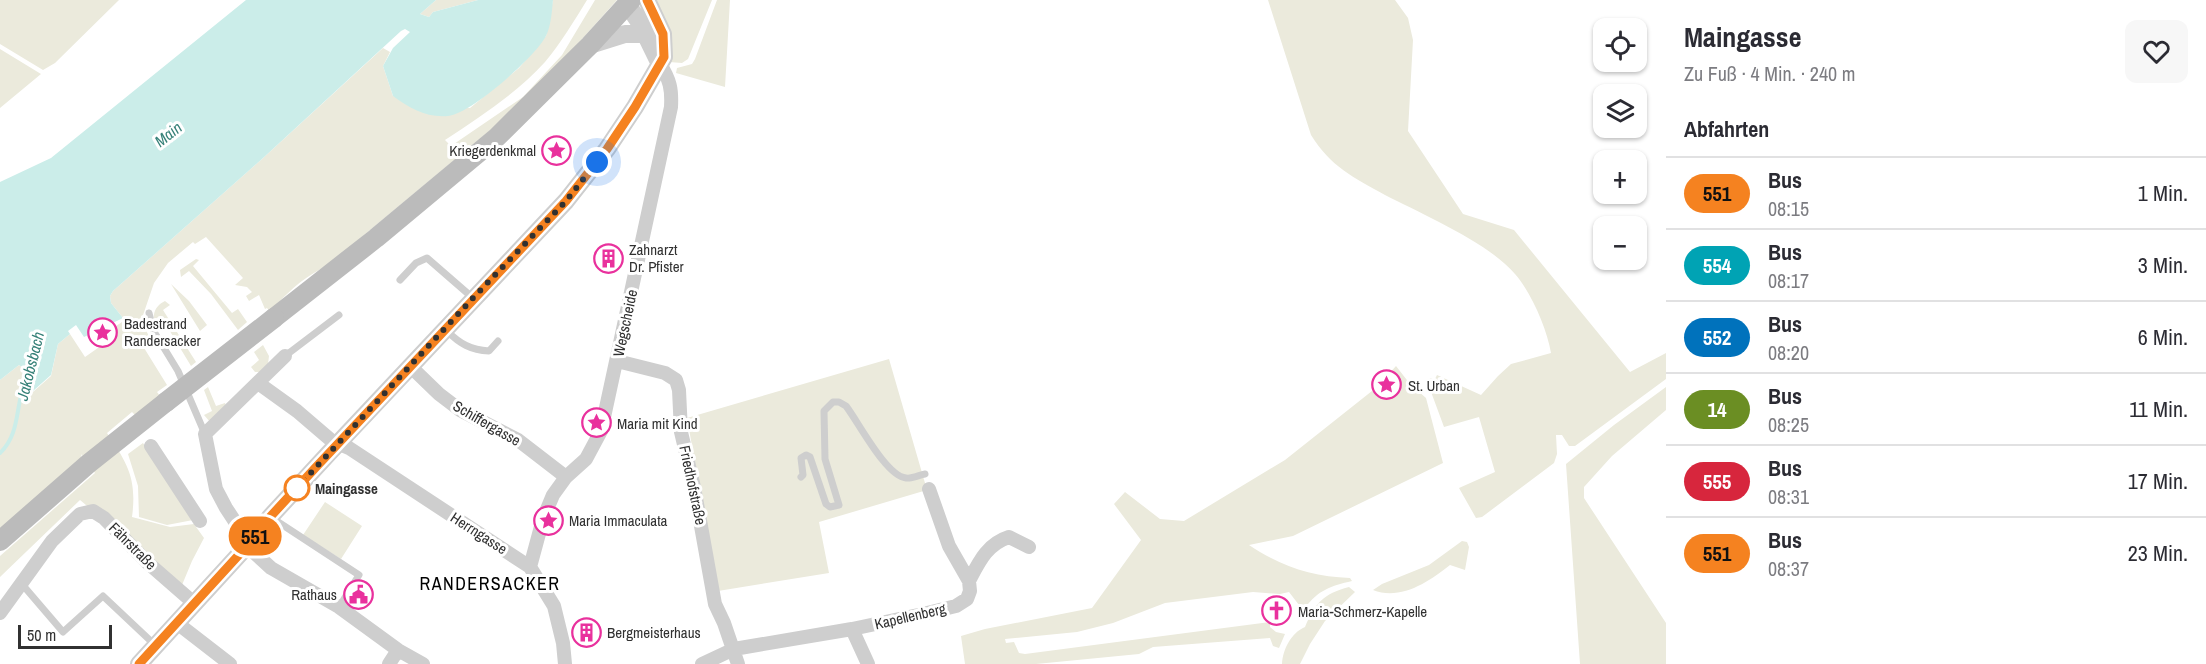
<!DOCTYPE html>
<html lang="de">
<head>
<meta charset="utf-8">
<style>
	:root { --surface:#fff; --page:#f7f7f7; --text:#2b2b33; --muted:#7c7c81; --line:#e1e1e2 }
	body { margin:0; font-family:"Archivo Narrow",sans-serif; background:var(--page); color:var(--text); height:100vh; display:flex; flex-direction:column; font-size:22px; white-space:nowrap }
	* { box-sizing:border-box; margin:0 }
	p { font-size:20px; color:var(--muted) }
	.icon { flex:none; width:33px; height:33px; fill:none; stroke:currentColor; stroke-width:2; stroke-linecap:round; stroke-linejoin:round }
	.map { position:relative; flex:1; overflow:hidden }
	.sheet { display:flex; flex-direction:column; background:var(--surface); width:540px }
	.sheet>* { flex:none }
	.badge { padding:0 12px; border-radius:20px; font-size:21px; line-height:39px }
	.tools { position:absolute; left:1593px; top:18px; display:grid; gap:12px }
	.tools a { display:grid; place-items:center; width:54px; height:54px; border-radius:12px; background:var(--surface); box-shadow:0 2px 4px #0004; font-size:30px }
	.scale { position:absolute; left:18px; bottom:15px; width:94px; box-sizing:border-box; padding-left:6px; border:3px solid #313131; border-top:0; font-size:16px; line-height:21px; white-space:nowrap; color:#313131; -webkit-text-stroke:4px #fff; paint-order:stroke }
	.you { position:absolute; width:30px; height:30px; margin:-15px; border:4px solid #fff; border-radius:50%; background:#1a73e8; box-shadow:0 0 0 9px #1a73e833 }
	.map>.badge { position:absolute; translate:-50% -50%; box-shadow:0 0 0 3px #fff }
	h2 { padding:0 18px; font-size:22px; line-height:54px }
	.round { display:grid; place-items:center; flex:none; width:63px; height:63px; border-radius:12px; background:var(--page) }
	.head { display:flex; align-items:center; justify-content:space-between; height:102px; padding:0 18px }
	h1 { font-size:28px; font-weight:700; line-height:45px }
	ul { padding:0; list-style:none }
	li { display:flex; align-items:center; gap:18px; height:72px; padding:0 18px; border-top:2px solid var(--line) }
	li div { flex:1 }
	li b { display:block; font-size:22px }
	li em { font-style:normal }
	li .badge { min-width:66px; font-weight:700; text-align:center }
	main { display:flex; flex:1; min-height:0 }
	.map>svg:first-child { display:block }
	.green { fill:#ebeadc }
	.water { fill:#cbede9 }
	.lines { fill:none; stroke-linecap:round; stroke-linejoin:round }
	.stream { stroke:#cbede9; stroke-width:4 }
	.service { stroke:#cecece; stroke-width:7 }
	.minor { stroke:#cecece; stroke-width:14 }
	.tertiary { stroke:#cecece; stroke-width:18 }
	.secondary { stroke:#bbb; stroke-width:20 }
	.secondary-bridge { stroke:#bbb; stroke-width:20 }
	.line-casing { stroke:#fff; stroke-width:14 }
	.line { stroke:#f58220; stroke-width:9 }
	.walk { stroke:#313131; stroke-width:6; stroke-dasharray:0 10.8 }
	.stop-dot { fill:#fff; stroke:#f58220; stroke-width:3 }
	.labels { text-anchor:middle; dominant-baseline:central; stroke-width:6; stroke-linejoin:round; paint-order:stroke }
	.poi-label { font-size:15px; fill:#313131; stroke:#fff; text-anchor:start }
	.street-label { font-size:15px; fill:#313131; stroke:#fff }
	.stop-label { font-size:15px; font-weight:bold; fill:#313131; stroke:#fff; text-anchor:start }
	.water-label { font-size:16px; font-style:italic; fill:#368178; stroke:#fff }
	.quarter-label { font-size:18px; letter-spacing:1.5px; fill:#000; stroke:#fff }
</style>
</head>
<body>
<main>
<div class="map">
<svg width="1666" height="664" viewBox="0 0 1666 664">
	<rect width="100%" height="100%" fill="#fff"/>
	<!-- green -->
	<path class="green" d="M 0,0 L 119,0 L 55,63 L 43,70 L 0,44 Z
		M 436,0 L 478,0 L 433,12 L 429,17 L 420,14 Z
		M 553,0 L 587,0 C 574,21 561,43 545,62 C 517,93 480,117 445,140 L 451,146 L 523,97 L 562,55 L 595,0 L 617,0 L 530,97 L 328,265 C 301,279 290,290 270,312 L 267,308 L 265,309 L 259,295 L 249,301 L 246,296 L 252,292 L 247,287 L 235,285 L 243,278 L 206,237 L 195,244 L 193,242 L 168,263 L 154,283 L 141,321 L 150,338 L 141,343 L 167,385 L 157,392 L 161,397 L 136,416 L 132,412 L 107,433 C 128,464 137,479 132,517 L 170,527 L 194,524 L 204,538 L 192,561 L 182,585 L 80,500 L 0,577 L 0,556 L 95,473 L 81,454 L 82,458 L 0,533 L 0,380 L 19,365 L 23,368 L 21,394 L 25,399 L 51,376 L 58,344 L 70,334 L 85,357 L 105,343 L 113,328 L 122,322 L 123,318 L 111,303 L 110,296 L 113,291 L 262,159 L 383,48 L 390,52 L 383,66 L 393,96 L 470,108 L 519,68 L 546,36 Z
		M 651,0 L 712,0 L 688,59 L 682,63 L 669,62 Z
		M 717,0 L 730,0 L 725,87 L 676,73 L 677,68 L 692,64 L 695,59 Z
		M 1268,0 L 1395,0 L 1408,18 L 1413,40 L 1408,131 L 1463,214 L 1514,230 L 1630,372 L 1666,353 L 1666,379 L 1575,446 L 1569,446 L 1562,435 L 1556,435 L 1557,454 L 1554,463 L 1482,517 L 1476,518 L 1459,488 L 1495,472 L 1479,417 L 1444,427 L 1427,381 L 1430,378 L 1435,379 L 1437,375 L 1481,395 L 1498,376 L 1511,364 L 1551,353 C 1547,329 1531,292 1515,274 C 1489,243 1422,214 1385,195 C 1354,178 1330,166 1311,135 Z
		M 0,49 L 41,74 L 0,108 Z
		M 196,259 L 199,260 L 193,266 L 232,313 L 238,309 L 247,322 L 238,330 L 211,294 L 189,271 L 181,277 L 180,270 Z
		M 171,284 L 189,301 L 207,325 L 200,331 Z
		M 165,301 L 170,305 L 163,310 L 196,362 L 191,366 L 165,323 L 156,328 C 151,317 154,306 165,301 Z
		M 263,345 L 269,356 L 268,364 L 260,372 L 255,372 L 251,367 L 259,360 L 254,352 Z
		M 889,359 L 927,490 L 819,522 L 829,573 L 718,591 L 687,418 Z
		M 1396,366 L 1410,384 L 1426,398 L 1443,463 L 1293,536 L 1249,545 C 1280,566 1312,577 1350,578 L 1352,581 C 1331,586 1318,590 1305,608 L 1299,605 L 1289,592 L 1280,594 L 1253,592 L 1165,603 L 1113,623 L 1077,632 L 1005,639 L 1006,643 L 1014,642 L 1019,653 L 1025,654 L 1270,622 L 1270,627 L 1276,632 L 1285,634 L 1279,648 L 1273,646 L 1270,638 L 1153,647 L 1139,654 L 1036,664 L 965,664 L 961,636 L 985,629 L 1092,608 L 1141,540 L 1114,504 L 1125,492 L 1160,519 L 1184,521 L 1285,460 L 1377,387 Z
		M 208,387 L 216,406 L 225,403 L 227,408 L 210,422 L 204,415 L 212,411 L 204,390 Z
		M 1666,387 L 1666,410 L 1612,456 L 1584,487 L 1584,498 L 1666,623 L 1666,664 L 1580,664 L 1566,464 L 1614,425 Z
		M 143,443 L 193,520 L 167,525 L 139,517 L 138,486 L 128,454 Z
		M 325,502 L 362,526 L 341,559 L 303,535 Z
		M 1462,541 L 1467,542 L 1469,547 L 1465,570 L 1450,565 C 1429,582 1400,601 1373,590 L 1382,584 L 1429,565 Z
		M 1349,587 L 1355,592 L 1325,621 L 1310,644 L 1300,664 L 1282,664 C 1283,649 1291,633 1305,627 C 1315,603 1323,594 1349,587 Z"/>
	<!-- water -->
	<path class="water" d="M 246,0 L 436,0 L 420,14 L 429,17 L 433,12 L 478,0 L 553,0 C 552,11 551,26 546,36 C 535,57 471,114 448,116 C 427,118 409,108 393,96 L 383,66 L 393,48 L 410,32 L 405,29 L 401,31 L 262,159 L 113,291 L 110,296 L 111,303 L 123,318 L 84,337 L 76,325 L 68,331 L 70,334 L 58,344 L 51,375 L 24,399 L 21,395 L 23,368 L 19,365 L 0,380 L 0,182 L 51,158 Z"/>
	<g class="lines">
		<!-- stream -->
		<path class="stream" d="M 0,453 C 18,436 16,413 22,391"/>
		<!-- service -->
		<path class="service" d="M 400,280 L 416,263 L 427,258 L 473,298
			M 149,313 L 153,330 L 178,371 L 205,434
			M 447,331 C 460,344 471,350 489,351 L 498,341
			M 285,356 L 339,315
			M 801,477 L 803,475 L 801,458 L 806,455 L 810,457 L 826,504 L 830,507 L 839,505 L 825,459 L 824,411 L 833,402 L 839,402 L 846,406 C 859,423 886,476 906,478 C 912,479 919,475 925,474
			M 272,518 L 359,575 L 339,607
			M 21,583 L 63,632 L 103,596 L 155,645"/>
		<!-- minor -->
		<path class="minor" d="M 617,361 L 665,373 L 676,380 L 679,390 L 681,432 L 694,487 L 715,604 L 724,623 L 738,664
			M 410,366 L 439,394 L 460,410 L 518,440 L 566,477
			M 258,383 L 297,411 L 332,441 L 349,448 L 530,567 L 554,606 L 563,643 L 565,664
			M 151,446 L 200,521
			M 249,543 L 226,508 L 216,489 L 205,434 L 285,356
			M 247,546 L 271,568 L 339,607 L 398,650 L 423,664
			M 530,567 L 543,519 L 553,495 L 566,477 L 586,459 L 601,431 L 671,107 C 672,89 670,80 660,64
			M 969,581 C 979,562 987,544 1009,537 L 1029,547
			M 0,613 L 52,541 L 80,514 L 93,511 L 104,518 L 148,563 L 195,604
			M 177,623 L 230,664
			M 852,629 L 868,664
			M 389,664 L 398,650
			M 702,664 L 734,649 L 852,629 L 923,614 L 956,606 L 967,599 L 970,591 L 969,581 L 949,546 L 929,489"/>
		<!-- tertiary -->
		<path class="tertiary" d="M 627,4 L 640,23 L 660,64
			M 590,45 L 625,34 L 646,34
			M 139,664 L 247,546 L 270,517 L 329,453 L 566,201 L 607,149 L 635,107 L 664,57 L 663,34 L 647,0"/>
		<!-- secondary -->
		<path class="secondary" d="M 274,318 L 376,238 L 496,138 L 590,45 L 631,0
			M 0,541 L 88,464 L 166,402"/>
		<!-- secondary-bridge -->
		<path class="secondary-bridge" d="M 166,402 L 274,318"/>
	</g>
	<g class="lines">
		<defs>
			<path id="line" d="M 139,664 L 247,546 L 270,517 L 317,466 L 566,201 L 607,149 L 635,107 L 664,57 L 663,34 L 647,0"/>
		</defs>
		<!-- line casing -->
		<use href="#line" class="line-casing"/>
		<!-- line -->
		<use href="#line" class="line"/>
		<!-- walk -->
		<path class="walk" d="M 297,488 L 293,492 L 473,298 L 566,201 L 597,162"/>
	</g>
	<!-- icons -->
	<defs>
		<symbol id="sight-ring" viewBox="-11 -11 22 22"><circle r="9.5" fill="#fff" stroke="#e9319d" stroke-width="1.5"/><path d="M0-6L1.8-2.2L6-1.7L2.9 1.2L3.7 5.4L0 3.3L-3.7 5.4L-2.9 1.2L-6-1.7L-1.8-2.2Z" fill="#e9319d"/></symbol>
		<symbol id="building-ring" viewBox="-11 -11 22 22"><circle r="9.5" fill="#fff" stroke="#e9319d" stroke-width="1.5"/><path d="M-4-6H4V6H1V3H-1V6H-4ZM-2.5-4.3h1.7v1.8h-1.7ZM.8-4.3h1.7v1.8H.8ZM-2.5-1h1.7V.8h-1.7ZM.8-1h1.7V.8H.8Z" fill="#e9319d"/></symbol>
		<symbol id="civic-ring" viewBox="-11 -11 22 22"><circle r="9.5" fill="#fff" stroke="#e9319d" stroke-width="1.5"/><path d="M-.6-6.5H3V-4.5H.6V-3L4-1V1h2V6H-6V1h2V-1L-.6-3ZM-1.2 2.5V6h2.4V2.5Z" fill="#e9319d"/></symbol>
		<symbol id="church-ring" viewBox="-11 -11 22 22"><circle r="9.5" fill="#fff" stroke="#e9319d" stroke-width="1.5"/><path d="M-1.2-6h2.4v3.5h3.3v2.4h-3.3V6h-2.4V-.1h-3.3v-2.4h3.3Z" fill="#e9319d"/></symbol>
	</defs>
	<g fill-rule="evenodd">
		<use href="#sight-ring" x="540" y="134" width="33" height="33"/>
		<use href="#building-ring" x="592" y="242" width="33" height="33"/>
		<use href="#sight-ring" x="86" y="316" width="33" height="33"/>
		<use href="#sight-ring" x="1370" y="368" width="33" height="33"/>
		<use href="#sight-ring" x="580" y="406" width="33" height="33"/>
		<use href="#sight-ring" x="532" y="504" width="33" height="33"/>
		<use href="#civic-ring" x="342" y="578" width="33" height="33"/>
		<use href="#church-ring" x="1260" y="594" width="33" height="33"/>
		<use href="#building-ring" x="570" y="616" width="33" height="33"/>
	</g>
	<!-- markers -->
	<circle class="stop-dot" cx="297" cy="488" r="12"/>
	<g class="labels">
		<!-- poi labels -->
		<g class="poi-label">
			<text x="536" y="150" text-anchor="end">Kriegerdenkmal</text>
			<text x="629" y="249">Zahnarzt<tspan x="629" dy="17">Dr. Pfister</tspan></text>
			<text x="124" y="323">Badestrand<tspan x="124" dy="17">Randersacker</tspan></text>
			<text x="1408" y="385">St. Urban</text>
			<text x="617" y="423">Maria mit Kind</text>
			<text x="569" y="520">Maria Immaculata</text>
			<text x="337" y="594" text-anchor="end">Rathaus</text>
			<text x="1298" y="611">Maria-Schmerz-Kapelle</text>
			<text x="607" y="632">Bergmeisterhaus</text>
		</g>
		<!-- street labels -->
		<g class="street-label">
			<text transform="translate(625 323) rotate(-78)">Wegscheide</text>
			<text transform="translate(487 423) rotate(30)">Schiffergasse</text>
			<text transform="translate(693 485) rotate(78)">Friedhofstraße</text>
			<text transform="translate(479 533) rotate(33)">Herrngasse</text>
			<text transform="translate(133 546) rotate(45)">Fährstraße</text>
			<text transform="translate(910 616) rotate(-13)">Kapellenberg</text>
		</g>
		<!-- stop labels -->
		<g class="stop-label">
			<text x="315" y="488">Maingasse</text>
		</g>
		<!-- water labels -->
		<g class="water-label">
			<text transform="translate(168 134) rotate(-38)">Main</text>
			<text transform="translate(30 366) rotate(-76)">Jakobsbach</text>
		</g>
		<!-- quarter labels -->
		<g class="quarter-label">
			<text x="490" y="583">RANDERSACKER</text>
		</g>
	</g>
</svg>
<div class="tools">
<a><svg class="icon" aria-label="locate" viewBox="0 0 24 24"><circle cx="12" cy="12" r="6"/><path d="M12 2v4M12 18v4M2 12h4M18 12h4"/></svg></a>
<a><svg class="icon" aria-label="layers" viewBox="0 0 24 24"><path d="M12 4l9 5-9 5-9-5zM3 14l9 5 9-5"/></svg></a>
<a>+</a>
<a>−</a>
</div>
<div class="scale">50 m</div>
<div class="you" style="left:597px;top:162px"></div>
<b class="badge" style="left:255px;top:536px;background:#f58220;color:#111">551</b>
</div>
<section class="sheet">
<div class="head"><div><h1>Maingasse</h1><p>Zu Fuß · 4 Min. · 240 m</p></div><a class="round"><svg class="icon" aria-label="heart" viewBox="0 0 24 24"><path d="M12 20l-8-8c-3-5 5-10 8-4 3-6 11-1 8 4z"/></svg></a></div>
<h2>Abfahrten</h2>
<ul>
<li><span class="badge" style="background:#f58220;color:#111">551</span><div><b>Bus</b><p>08:15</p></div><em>1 Min.</em></li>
<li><span class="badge" style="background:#00a3b4;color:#fff">554</span><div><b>Bus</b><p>08:17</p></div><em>3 Min.</em></li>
<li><span class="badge" style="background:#0072bc;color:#fff">552</span><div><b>Bus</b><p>08:20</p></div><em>6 Min.</em></li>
<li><span class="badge" style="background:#6b8e23;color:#fff">14</span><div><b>Bus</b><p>08:25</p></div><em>11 Min.</em></li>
<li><span class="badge" style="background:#d7263d;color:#fff">555</span><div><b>Bus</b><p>08:31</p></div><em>17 Min.</em></li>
<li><span class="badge" style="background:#f58220;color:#111">551</span><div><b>Bus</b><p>08:37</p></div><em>23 Min.</em></li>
</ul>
</section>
</main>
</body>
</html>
